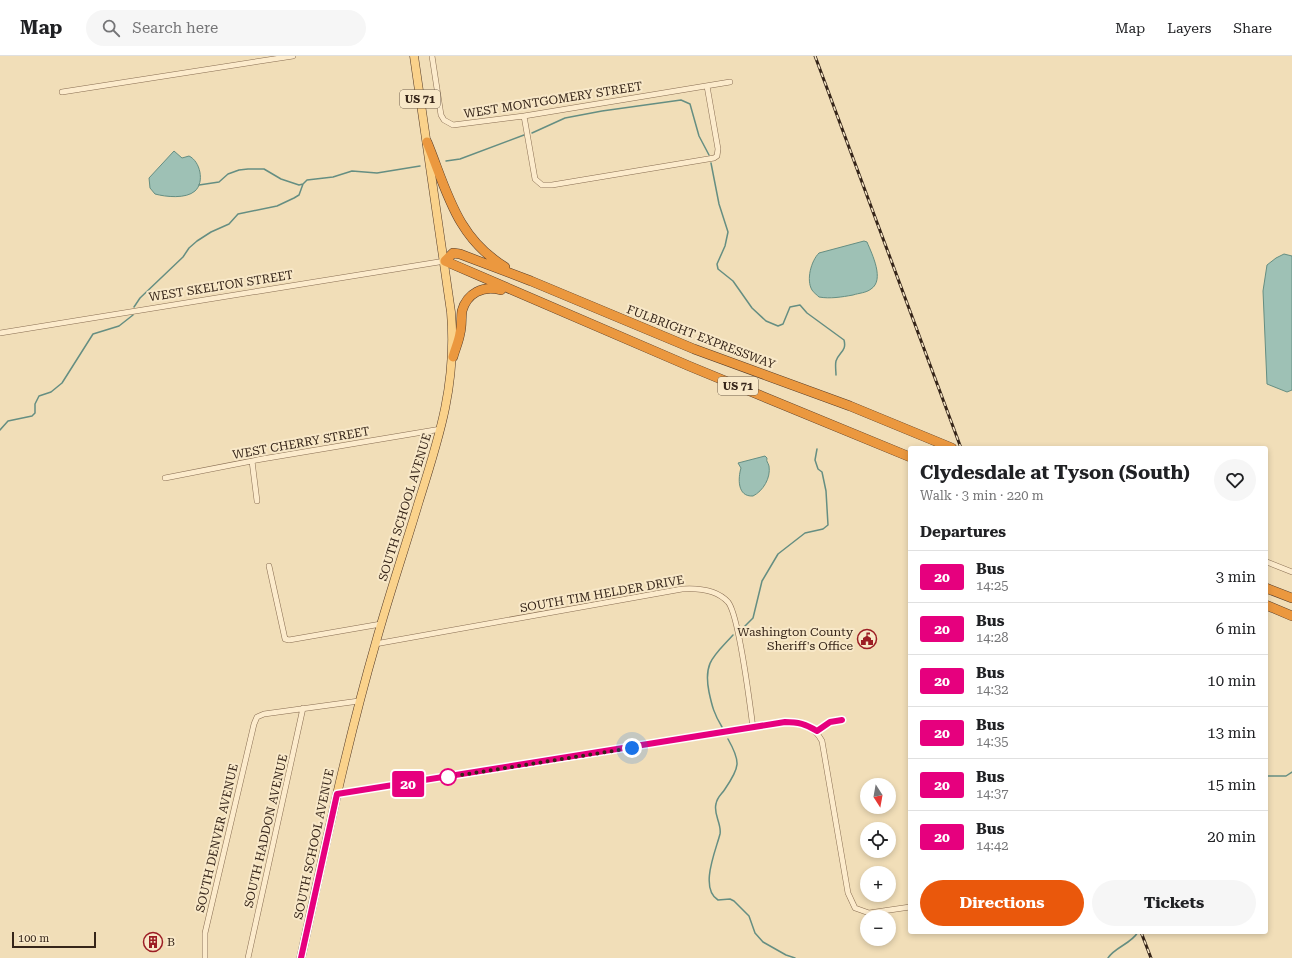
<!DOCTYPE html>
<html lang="en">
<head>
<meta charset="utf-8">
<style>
	:root { --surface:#fff; --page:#f6f6f6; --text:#202124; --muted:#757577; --line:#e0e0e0; --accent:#ea580c }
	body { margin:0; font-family:"Roboto Serif",serif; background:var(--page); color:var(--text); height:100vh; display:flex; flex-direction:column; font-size:15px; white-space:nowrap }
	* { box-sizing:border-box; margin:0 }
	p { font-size:13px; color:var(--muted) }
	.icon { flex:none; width:22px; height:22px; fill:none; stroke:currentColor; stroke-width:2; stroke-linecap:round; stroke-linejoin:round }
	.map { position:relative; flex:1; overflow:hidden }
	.panel { position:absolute; left:908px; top:390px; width:360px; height:488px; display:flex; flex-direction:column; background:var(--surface); border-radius:4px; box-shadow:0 2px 6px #0003 }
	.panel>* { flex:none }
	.badge { padding:0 8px; border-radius:3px; font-size:14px; line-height:26px }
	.needle { width:26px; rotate:169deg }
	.controls { position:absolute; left:860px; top:722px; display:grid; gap:8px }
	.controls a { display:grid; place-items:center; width:36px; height:36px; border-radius:50%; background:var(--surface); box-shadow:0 2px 6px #0003; font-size:20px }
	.scale { position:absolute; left:12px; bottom:10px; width:84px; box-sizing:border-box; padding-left:4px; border:2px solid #362519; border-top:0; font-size:11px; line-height:14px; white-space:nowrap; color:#362519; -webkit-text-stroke:3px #f8e8c8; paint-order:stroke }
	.you { position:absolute; width:20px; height:20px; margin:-10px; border:3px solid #fff; border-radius:50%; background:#1a73e8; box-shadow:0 0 0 6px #1a73e833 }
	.map>.badge { position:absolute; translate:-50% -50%; box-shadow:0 0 0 2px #fff }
	h2 { padding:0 12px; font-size:15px; line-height:36px }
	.round { display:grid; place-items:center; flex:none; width:42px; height:42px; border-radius:21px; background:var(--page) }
	.head { display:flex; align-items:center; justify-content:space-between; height:68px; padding:0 12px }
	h1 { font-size:19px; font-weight:700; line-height:30px }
	.cta { display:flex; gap:8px; margin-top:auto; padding:8px 12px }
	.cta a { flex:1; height:46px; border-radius:24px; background:var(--accent); color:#fff; font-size:16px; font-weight:700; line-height:46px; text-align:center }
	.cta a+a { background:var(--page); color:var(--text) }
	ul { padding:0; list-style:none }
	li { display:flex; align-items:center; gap:12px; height:52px; padding:0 12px; border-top:1px solid var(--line) }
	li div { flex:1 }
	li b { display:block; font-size:15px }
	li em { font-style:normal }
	li .badge { min-width:44px; font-weight:700; text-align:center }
	header { display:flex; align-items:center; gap:24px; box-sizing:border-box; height:56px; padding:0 20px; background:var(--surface); border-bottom:1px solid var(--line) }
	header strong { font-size:19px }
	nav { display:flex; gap:22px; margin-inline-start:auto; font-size:14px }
	.search { width:280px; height:36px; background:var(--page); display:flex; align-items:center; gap:10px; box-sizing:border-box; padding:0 14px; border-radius:22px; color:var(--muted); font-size:15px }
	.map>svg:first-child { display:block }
	.water { fill:#9ec1b5; stroke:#658e82 }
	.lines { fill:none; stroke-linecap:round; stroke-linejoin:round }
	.stream { stroke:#658e82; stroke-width:1.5 }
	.street-casing { stroke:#886d52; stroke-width:6 }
	.primary-casing { stroke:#553b28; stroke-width:9 }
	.highway-casing { stroke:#553b28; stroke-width:10 }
	.street { stroke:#fcebcc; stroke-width:5 }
	.primary { stroke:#fad28b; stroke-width:8 }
	.highway { stroke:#eb983f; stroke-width:9 }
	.rail-casing { stroke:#362519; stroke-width:3 }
	.rail { stroke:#f8e8c8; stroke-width:1.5; stroke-dasharray:4.5; stroke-linecap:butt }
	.line-casing { stroke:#fff; stroke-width:9 }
	.line { stroke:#e6007e; stroke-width:6 }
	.walk { stroke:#362519; stroke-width:4; stroke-dasharray:0 7.2 }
	.stop-dot { fill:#fff; stroke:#e6007e; stroke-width:2 }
	.labels { text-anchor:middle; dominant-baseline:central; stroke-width:4; stroke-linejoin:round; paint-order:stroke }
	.shield { fill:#f8e8c8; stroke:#70604e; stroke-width:1 }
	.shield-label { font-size:11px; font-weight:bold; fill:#362519 }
	.street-label { font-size:12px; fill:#362519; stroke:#f8e8c8 }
	.poi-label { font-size:12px; fill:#362519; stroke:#f8e8c8; text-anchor:end }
</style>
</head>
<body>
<header>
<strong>Map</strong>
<div class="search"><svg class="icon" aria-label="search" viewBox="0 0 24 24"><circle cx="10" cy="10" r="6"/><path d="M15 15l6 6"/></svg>Search here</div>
<nav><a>Map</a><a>Layers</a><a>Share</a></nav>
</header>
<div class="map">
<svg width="1292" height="902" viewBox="0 0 1292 902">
	<rect width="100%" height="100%" fill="#f1deb8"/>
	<!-- water -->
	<path class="water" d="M 174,95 L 182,102 L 189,100 C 200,105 205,126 195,135 C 186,143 166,141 155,138 L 150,132 L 149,122 Z
		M 864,185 L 867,186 C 872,198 885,224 871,233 C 866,237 859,237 853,239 C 842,241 830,243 819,241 C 817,239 813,236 812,234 C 806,224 811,205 819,197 Z
		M 1284,198 L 1292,200 L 1292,334 L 1287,336 L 1267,328 L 1263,235 L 1267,209 L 1276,202 Z
		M 765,400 L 767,402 C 766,406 768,406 769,410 C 771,422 763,435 753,440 C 737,441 738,422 741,412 L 738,407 Z"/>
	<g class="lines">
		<!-- stream -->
		<path class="stream" d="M 532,77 L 565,62 L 602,55 L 681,44 L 690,48 L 699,80 L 709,99
			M 446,105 L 460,103 L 524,79
			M 711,107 L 719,148 L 728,176 L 725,190 L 717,208 L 718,213 L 733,225 L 752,252 L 766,265 L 778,270 L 783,268 L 790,251 L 800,249 L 807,257 L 844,284 C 847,295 839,296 836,305 C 835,309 836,315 836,319
			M 199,129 L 219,126 L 228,118 L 239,114 L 248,113 L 264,113 L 281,123 L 299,129 L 303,128
			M 134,251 L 140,242 L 183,201 L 189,192 L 197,185 L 211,176 L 229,168 L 238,158 L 277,150 L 294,142 L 299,139 L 303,128 L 307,124 L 333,121 L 352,115 L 377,117 L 420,110
			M 0,374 L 8,365 L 32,360 L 35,357 L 35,348 L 39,340 L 51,336 L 62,327 L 93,278 L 119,270 L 133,259
			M 741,574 L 753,562 L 762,525 L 778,498 L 805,477 L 823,473 L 828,469 L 826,435 L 822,416 L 818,413 L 815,404 L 817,393
			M 722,671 C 714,658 712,650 709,636 C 703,606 714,600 733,579
			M 728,683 C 741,706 740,711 725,733 C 722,738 717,741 716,748 C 713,758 722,768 720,778 C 716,794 699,832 718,844 L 730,843 L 734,845 L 749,860 L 755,877 L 763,886 L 786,899 L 795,902
			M 1266,720 L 1286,720 L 1292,716
			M 1266,809 L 1266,819
			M 1108,902 C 1115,891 1131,888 1138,876"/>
		<defs>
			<path id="street" d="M 432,0 L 441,59 L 444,64 L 453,69 L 524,60 L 730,26
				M 62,36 L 293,0
				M 524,60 L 535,123 L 542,129 L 552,129 L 714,102 L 717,100 L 718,93 L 707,30
				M 0,277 L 445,205
				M 252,405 L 257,445
				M 165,422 L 262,403 L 441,373
				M 1267,506 L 1292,516
				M 269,510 L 285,583 L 289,584 L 381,568
				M 375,588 L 682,533 C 697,532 717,534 728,546 C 739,559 750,649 753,672
				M 337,738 L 785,666 C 802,666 814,670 822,685 L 848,837 L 855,852 L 869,857 L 910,851
				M 205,902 L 205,877 L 254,668 L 257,661 L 264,658 L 359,645
				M 248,902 L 303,652"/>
			<path id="primary" d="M 301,902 C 324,796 346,690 376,586 C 389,539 405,492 419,445 C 440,379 457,326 451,256 L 414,0"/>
			<path id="highway" d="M 427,86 C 447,135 456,181 505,211
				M 453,301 C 455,293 459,285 460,277 C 462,270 461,262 462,255 C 467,237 483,229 501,234
				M 910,401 L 689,310 L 445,205 L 453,197 L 460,198 L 531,225 L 694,293 L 850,350 L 952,392
				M 1266,532 L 1292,542
				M 1266,549 L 1292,560"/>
		</defs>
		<!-- street casing -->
		<use href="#street" class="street-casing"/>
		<!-- primary casing -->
		<use href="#primary" class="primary-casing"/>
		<!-- highway casing -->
		<use href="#highway" class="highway-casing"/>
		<!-- street -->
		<use href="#street" class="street"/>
		<!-- primary -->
		<use href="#primary" class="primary"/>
		<!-- highway -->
		<use href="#highway" class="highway"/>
		<defs>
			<path id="rail" d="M 815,0 L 961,392
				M 1141,876 L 1151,902"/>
		</defs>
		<!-- rail casing -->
		<use href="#rail" class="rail-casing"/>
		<!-- rail -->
		<use href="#rail" class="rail"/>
	</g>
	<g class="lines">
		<defs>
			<path id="line" d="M 301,902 L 337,738 L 785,666 C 798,666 806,668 817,675 L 830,666 L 842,664"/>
		</defs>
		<!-- line casing -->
		<use href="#line" class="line-casing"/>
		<!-- line -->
		<use href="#line" class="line"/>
		<!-- walk -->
		<path class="walk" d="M 448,721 L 632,692"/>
	</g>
	<!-- icons -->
	<defs>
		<symbol id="civic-ring" viewBox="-11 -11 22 22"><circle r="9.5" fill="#f8e8c8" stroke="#9c1d24" stroke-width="1.5"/><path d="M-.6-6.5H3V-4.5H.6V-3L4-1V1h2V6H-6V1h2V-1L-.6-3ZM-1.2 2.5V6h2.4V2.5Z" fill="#9c1d24"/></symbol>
		<symbol id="building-ring" viewBox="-11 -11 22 22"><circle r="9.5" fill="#f8e8c8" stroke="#9c1d24" stroke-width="1.5"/><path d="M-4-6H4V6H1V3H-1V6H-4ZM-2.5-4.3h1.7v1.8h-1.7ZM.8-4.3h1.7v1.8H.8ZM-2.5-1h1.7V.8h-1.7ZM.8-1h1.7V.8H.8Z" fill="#9c1d24"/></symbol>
	</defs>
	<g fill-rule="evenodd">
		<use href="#civic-ring" x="856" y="572" width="22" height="22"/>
		<use href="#building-ring" x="142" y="875" width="22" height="22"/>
	</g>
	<!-- markers -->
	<circle class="stop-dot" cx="448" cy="721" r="8"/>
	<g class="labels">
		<!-- shield labels -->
		<g class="shield">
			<rect x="400" y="34" width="40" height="18" rx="3"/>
			<rect x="718" y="321" width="40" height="18" rx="3"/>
		</g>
		<g class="shield-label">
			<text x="420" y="43">US 71</text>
			<text x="738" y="330">US 71</text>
		</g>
		<!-- street labels -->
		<g class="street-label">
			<text transform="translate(553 44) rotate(-9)">WEST MONTGOMERY STREET</text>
			<text transform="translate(221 230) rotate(-9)">WEST SKELTON STREET</text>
			<text transform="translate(701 281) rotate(21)">FULBRIGHT EXPRESSWAY</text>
			<text transform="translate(301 387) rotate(-10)">WEST CHERRY STREET</text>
			<text transform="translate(405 451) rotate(-73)">SOUTH SCHOOL AVENUE</text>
			<text transform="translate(602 538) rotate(-10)">SOUTH TIM HELDER DRIVE</text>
			<text transform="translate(266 775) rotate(-77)">SOUTH HADDON AVENUE</text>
			<text transform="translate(217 782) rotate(-77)">SOUTH DENVER AVENUE</text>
			<text transform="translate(314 788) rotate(-78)">SOUTH SCHOOL AVENUE</text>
		</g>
		<!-- poi labels -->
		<g class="poi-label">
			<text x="853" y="576">Washington County<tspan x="853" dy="14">Sheriff's Office</tspan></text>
			<text x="167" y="886" text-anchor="start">B</text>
		</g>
	</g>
</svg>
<div class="controls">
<a><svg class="needle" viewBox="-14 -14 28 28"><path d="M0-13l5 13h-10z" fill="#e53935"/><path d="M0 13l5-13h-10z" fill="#757577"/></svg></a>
<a><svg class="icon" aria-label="locate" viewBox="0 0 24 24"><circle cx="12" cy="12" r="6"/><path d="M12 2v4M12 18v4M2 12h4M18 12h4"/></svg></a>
<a>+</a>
<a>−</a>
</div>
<div class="scale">100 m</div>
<div class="you" style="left:632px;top:692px"></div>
<b class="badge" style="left:408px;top:728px;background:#e6007e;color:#fff">20</b>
<section class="panel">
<div class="head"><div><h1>Clydesdale at Tyson (South)</h1><p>Walk · 3 min · 220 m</p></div><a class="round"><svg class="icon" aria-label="heart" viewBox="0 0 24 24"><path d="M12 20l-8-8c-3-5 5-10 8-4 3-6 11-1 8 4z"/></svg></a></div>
<h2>Departures</h2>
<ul>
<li><span class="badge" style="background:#e6007e;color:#fff">20</span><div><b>Bus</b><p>14:25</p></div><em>3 min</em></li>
<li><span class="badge" style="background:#e6007e;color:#fff">20</span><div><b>Bus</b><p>14:28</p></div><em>6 min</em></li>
<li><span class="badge" style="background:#e6007e;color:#fff">20</span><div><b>Bus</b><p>14:32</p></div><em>10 min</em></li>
<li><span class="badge" style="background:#e6007e;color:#fff">20</span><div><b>Bus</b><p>14:35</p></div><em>13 min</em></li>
<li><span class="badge" style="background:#e6007e;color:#fff">20</span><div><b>Bus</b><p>14:37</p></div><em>15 min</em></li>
<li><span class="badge" style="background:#e6007e;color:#fff">20</span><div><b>Bus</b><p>14:42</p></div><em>20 min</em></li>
</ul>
<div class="cta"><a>Directions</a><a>Tickets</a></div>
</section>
</div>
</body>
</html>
